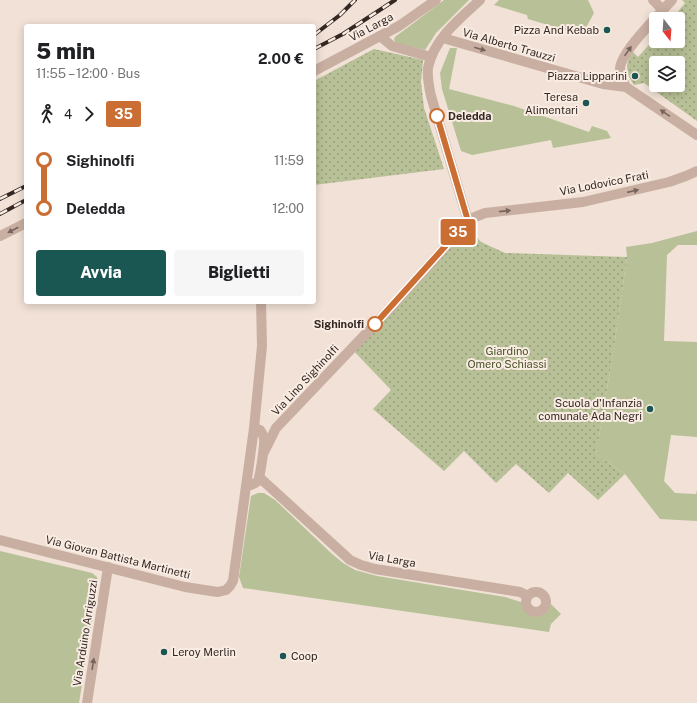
<!DOCTYPE html>
<html lang="it">
<head>
<meta charset="utf-8">
<style>
	:root { --surface:#fff; --page:#f6f6f6; --text:#202124; --muted:#757577; --accent:#1a5652 }
	body { margin:0; font-family:"Public Sans",sans-serif; background:var(--page); color:var(--text); height:100vh; display:flex; flex-direction:column; font-size:15px; white-space:nowrap }
	* { box-sizing:border-box; margin:0 }
	p { font-size:13px; color:var(--muted) }
	.icon { flex:none; width:22px; height:22px; fill:none; stroke:currentColor; stroke-width:2; stroke-linecap:round; stroke-linejoin:round }
	.map { position:relative; flex:1; overflow:hidden }
	.sheet { position:absolute; left:24px; top:24px; width:292px; height:280px; display:flex; flex-direction:column; background:var(--surface); border-radius:4px; box-shadow:0 2px 10px #0003 }
	.sheet>* { flex:none }
	.badge { padding:0 8px; border-radius:3px; font-size:14px; line-height:26px }
	.needle { width:26px; rotate:163deg }
	.fabs { position:absolute; left:649px; top:12px; display:grid; gap:8px }
	.fabs a { display:grid; place-items:center; width:36px; height:36px; border-radius:4px; background:var(--surface); box-shadow:0 2px 10px #0003; font-size:20px }
	.map>.badge { position:absolute; translate:-50% -50%; box-shadow:0 0 0 2px #fff }
	.legs { display:flex; align-items:center; gap:6px; height:44px; padding:0 12px; font-size:13px }
	.legs p { margin-inline-start:auto }
	.summary { display:flex; align-items:center; justify-content:space-between; height:68px; padding:0 12px }
	h1 { font-size:22px; font-weight:800; line-height:30px }
	.cta { display:flex; gap:8px; margin-top:auto; padding:8px 12px }
	.cta a { flex:1; height:46px; border-radius:4px; background:var(--accent); color:#fff; font-size:16px; font-weight:800; line-height:46px; text-align:center }
	.cta a+a { background:var(--page); color:var(--text) }
	ul { padding:0 12px; list-style:none }
	li { display:flex; align-items:center; gap:14px; height:48px; font-size:15px }
	li i { display:grid; place-items:center; width:6px; height:100%; margin:0 5px; background:currentColor }
	li i::after { content:''; width:10px; height:10px; margin:-5px; border:3px solid; border-radius:50%; background:var(--surface) }
	li p { margin-inline-start:auto }
	li:first-child i { background:linear-gradient(#0000 50%,currentColor 0) }
	li:last-child i { background:linear-gradient(currentColor 50%,#0000 0) }
	.map>svg:first-child { display:block }
	.grass { fill:#b7c096 }
	.park { fill:url(#park-dots); fill-rule:evenodd }
	.lines { fill:none; stroke-linecap:round; stroke-linejoin:round }
	.minor { stroke:#c9afa2; stroke-width:10 }
	.tertiary { stroke:#c9afa2; stroke-width:10 }
	.rail-casing { stroke:#342825; stroke-width:4 }
	.rail { stroke:#f9ece2; stroke-width:2.5; stroke-dasharray:8; stroke-linecap:butt }
	.oneway { fill:#77655d }
	.line-1-casing { stroke:#fff; stroke-width:9 }
	.line-1 { stroke:#cb6e33; stroke-width:6 }
	.poi-dot { fill:#1a5652; stroke:#f9ece2; stroke-width:1.5 }
	.stop-1-dot { fill:#fff; stroke:#cb6e33; stroke-width:2 }
	.labels { text-anchor:middle; dominant-baseline:central; stroke-width:4; stroke-linejoin:round; paint-order:stroke }
	.street-label { font-size:11px; fill:#342825; stroke:#f9ece2 }
	.poi-label { font-size:11px; fill:#342825; stroke:#f9ece2; text-anchor:end }
	.stop-label { font-size:11px; font-weight:bold; fill:#342825; stroke:#f9ece2; text-anchor:start }
	.park-label { font-size:11px; fill:#485228; stroke:#f9ece2 }
</style>
</head>
<body>
<div class="map">
<svg width="697" height="703" viewBox="0 0 697 703">
	<defs>
		<pattern id="park-dots" width="8" height="8" patternUnits="userSpaceOnUse"><rect width="8" height="8" fill="#b7c096"/><path d="M2 2h.1M6 6h.1" fill="none" stroke="#969c7a" stroke-width="1.8" stroke-linecap="round"/></pattern>
	</defs>
	<rect width="100%" height="100%" fill="#f1e1d6"/>
	<!-- grass -->
	<path class="grass" d="M 444,0 L 469,0 L 436,33 L 425,50 L 396,43 L 394,40 L 395,37 Z
		M 499,0 L 588,0 L 594,13 L 582,35 L 528,19 L 527,15 L 494,5 Z
		M 450,48 L 457,48 L 449,89 L 514,106 L 589,132 L 592,126 L 607,131 L 611,138 L 553,148 L 551,140 L 472,155 L 461,151 L 442,89 L 440,73 Z
		M 697,231 L 697,245 L 678,245 L 667,255 L 664,341 L 697,342 L 697,437 L 671,435 L 664,481 L 675,493 L 696,494 L 697,490 L 697,521 L 660,519 L 625,474 L 596,454 L 613,354 L 627,257 L 626,247 L 652,243 Z
		M 258,493 L 264,493 L 275,500 L 331,553 L 343,563 L 355,570 L 377,576 L 505,597 L 521,602 L 529,615 C 540,618 547,616 551,604 L 561,614 L 551,624 L 549,632 L 243,588 L 239,577 L 251,496 Z
		M 0,551 L 92,573 L 97,577 L 98,584 L 79,703 L 0,703 Z"/>
	<!-- park -->
	<path class="park" d="M 682,0 L 697,0 L 697,121 L 644,83 L 634,85 C 626,74 624,63 633,52 L 638,57 L 656,37 L 656,41 L 678,41 L 678,19 L 672,19 L 685,3 ZM 656,63 L 678,63 L 678,85 L 656,85 Z
		M 374,49 L 423,60 L 421,82 L 424,108 L 444,169 L 314,185 L 314,81 Z
		M 468,227 L 481,242 L 505,253 L 627,257 L 613,354 L 596,454 L 625,474 L 598,500 L 568,473 L 549,493 L 516,464 L 496,483 L 464,451 L 444,471 L 373,409 L 391,390 L 349,346 Z"/>
	<g class="lines">
		<!-- minor -->
		<path class="minor" d="M 653,0 L 663,10
			M 380,36 L 392,46 L 431,57
			M 443,38 L 603,84 L 626,87 L 697,135
			M 626,87 C 623,81 620,76 620,69 C 620,52 660,14 672,0
			M 263,454 L 276,428 L 395,303 L 470,219 L 485,213 L 583,202 L 669,182 L 686,176 L 697,171
			M 259,477 L 350,560 L 361,565 L 375,569 L 520,592 L 528,596
			M 247,486 C 251,485 255,484 258,481 C 260,476 265,445 264,439 C 264,437 262,433 260,430 L 254,428
			M526 602a10 10 0 1 1 20 0a10 10 0 1 1-20 0Z
			M 87,703 L 108,567"/>
		<!-- tertiary -->
		<path class="tertiary" d="M 314,71 L 399,26 L 436,0
			M 468,221 L 431,96 C 429,87 427,77 428,68 C 433,40 460,18 480,0
			M 0,236 L 26,223
			M 0,540 L 185,587 L 211,591 L 218,592 L 226,590 L 230,586 L 233,581 L 254,428 L 262,346 L 261,302"/>
		<defs>
			<path id="rail" d="M 314,35 L 340,15 L 355,0
				M 314,49 L 343,34 L 395,0
				M 0,199 L 26,186
				M 0,214 L 26,200"/>
		</defs>
		<!-- rail casing -->
		<use href="#rail" class="rail-casing"/>
		<!-- rail -->
		<use href="#rail" class="rail"/>
	</g>
	<!-- one-way arrows -->
	<defs><path id="oneway-solid" d="M-6-.8H1V-3.2L6.5 0L1 3.2V.8H-6Z"/></defs>
	<g class="oneway">
		<use href="#oneway-solid" transform="translate(480 49) rotate(16)"/>
		<use href="#oneway-solid" transform="translate(628 51) rotate(-55)"/>
		<use href="#oneway-solid" transform="translate(665 113) rotate(-146)"/>
		<use href="#oneway-solid" transform="translate(633 191) rotate(-13)"/>
		<use href="#oneway-solid" transform="translate(505 211) rotate(-6)"/>
		<use href="#oneway-solid" transform="translate(13 230) rotate(152)"/>
		<use href="#oneway-solid" transform="translate(93 664) rotate(-81)"/>
	</g>
	<g class="lines">
		<defs>
			<path id="line-1" d="M 375,324 L 468,221 L 437,116"/>
		</defs>
		<!-- line-1 casing -->
		<use href="#line-1" class="line-1-casing"/>
		<!-- line-1 -->
		<use href="#line-1" class="line-1"/>
	</g>
	<!-- markers -->
	<g class="poi-dot">
		<circle cx="607" cy="30" r="4"/>
		<circle cx="635" cy="76" r="4"/>
		<circle cx="586" cy="103" r="4"/>
		<circle cx="650" cy="409" r="4"/>
		<circle cx="164" cy="652" r="4"/>
		<circle cx="283" cy="656" r="4"/>
	</g>
	<g class="stop-1-dot">
		<circle cx="437" cy="116" r="7"/>
		<circle cx="375" cy="324" r="7"/>
	</g>
	<g class="labels">
		<!-- street labels -->
		<g class="street-label">
			<text transform="translate(371 27) rotate(-28)">Via Larga</text>
			<text transform="translate(509 45) rotate(16)">Via Alberto Trauzzi</text>
			<text transform="translate(604 183) rotate(-11)">Via Lodovico Frati</text>
			<text transform="translate(305 380) rotate(-47)">Via Lino Sighinolfi</text>
			<text transform="translate(118 557) rotate(14)">Via Giovan Battista Martinetti</text>
			<text transform="translate(392 559) rotate(10)">Via Larga</text>
			<text transform="translate(85 633) rotate(-81)">Via Arduino Arriguzzi</text>
		</g>
		<!-- poi labels -->
		<g class="poi-label">
			<text x="599" y="30">Pizza And Kebab</text>
			<text x="627" y="76">Piazza Lipparini</text>
			<text x="578" y="97">Teresa<tspan x="578" dy="13">Alimentari</tspan></text>
			<text x="642" y="403">Scuola d'Infanzia<tspan x="642" dy="13">comunale Ada Negri</tspan></text>
			<text x="172" y="652" text-anchor="start">Leroy Merlin</text>
			<text x="291" y="656" text-anchor="start">Coop</text>
		</g>
		<!-- stop labels -->
		<g class="stop-label">
			<text x="448" y="116">Deledda</text>
			<text x="364" y="324" text-anchor="end">Sighinolfi</text>
		</g>
		<!-- park labels -->
		<g class="park-label">
			<text x="507" y="351">Giardino<tspan x="507" dy="13">Omero Schiassi</tspan></text>
		</g>
	</g>
</svg>
<div class="fabs">
<a><svg class="needle" viewBox="-14 -14 28 28"><path d="M0-13l5 13h-10z" fill="#e53935"/><path d="M0 13l5-13h-10z" fill="#757577"/></svg></a>
<a><svg class="icon" aria-label="layers" viewBox="0 0 24 24"><path d="M12 4l9 5-9 5-9-5zM3 14l9 5 9-5"/></svg></a>
</div>
<b class="badge" style="left:458px;top:232px;background:#cb6e33;color:#fff">35</b>
<section class="sheet">
<div class="summary"><div><h1>5 min</h1><p>11:55 – 12:00 · Bus</p></div><b>2.00 €</b></div>
<div class="legs"><svg class="icon" aria-label="walk" viewBox="0 0 24 24"><circle cx="13" cy="4" r="2"/><path d="M13 8l-2 6 4 7M11 14l-3 7M7 12l3-4h3l4 4"/></svg>4<svg class="icon" aria-label="forward" viewBox="0 0 24 24"><path d="M9 5l7 7-7 7"/></svg><b class="badge" style="background:#cb6e33;color:#fff">35</b></div>
<ul>
<li><i style="color:#cb6e33"></i><b>Sighinolfi</b><p>11:59</p></li>
<li><i style="color:#cb6e33"></i><b>Deledda</b><p>12:00</p></li>
</ul>
<div class="cta"><a>Avvia</a><a>Biglietti</a></div>
</section>
</div>
</body>
</html>
